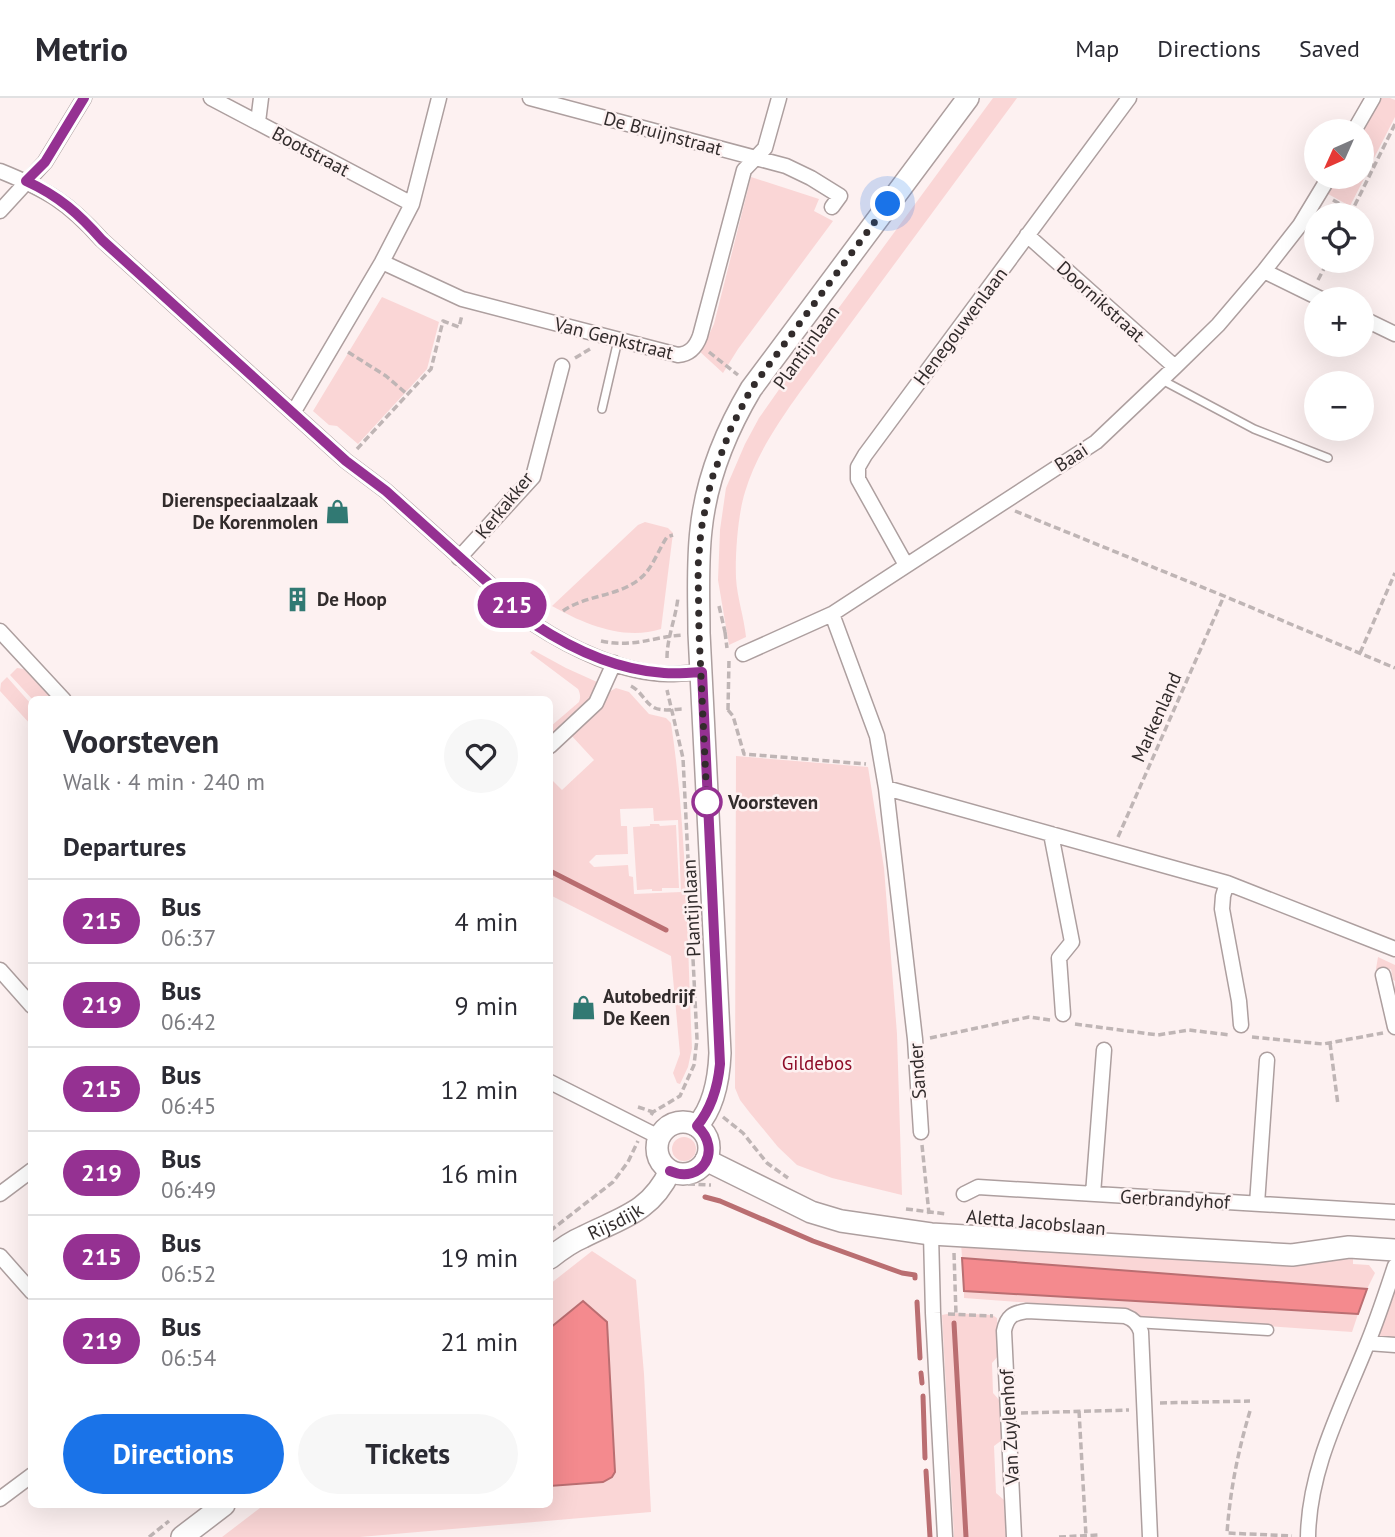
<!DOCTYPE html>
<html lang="en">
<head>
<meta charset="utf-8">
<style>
	:root { --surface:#fff; --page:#f7f7f7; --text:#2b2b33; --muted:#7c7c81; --line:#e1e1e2; --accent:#1a73e8 }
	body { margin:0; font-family:"PT Sans",sans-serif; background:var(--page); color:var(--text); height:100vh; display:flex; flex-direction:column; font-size:26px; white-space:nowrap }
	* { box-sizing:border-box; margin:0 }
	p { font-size:23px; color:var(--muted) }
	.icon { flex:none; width:38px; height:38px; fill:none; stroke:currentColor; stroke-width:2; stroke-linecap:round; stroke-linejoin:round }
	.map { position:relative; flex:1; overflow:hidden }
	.drawer { position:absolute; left:28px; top:598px; width:525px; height:812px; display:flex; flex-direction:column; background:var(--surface); border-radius:10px; box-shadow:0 7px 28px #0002 }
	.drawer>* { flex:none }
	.badge { padding:0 14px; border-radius:23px; font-size:24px; line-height:46px }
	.needle { width:46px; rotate:225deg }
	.controls { position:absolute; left:1304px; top:21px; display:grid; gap:14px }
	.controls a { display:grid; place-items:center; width:70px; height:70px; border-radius:50%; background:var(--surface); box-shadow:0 7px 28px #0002; font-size:35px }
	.you { position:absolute; width:35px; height:35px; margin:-18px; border:5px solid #fff; border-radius:50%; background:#1a73e8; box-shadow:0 0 0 10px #1a73e833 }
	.map>.badge { position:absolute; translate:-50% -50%; box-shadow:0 0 0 4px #fff }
	h2 { padding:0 35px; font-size:26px; line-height:63px }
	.round { display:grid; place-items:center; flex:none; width:74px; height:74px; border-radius:37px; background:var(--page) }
	.overview { display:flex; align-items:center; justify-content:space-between; height:119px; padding:0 35px }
	h1 { font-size:33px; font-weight:700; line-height:52px }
	.action { display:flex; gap:14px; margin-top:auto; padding:14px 35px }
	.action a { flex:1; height:80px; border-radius:42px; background:var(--accent); color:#fff; font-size:28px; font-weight:700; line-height:80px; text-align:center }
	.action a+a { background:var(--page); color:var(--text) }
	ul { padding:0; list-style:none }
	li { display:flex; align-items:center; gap:21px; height:84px; padding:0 35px; border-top:2px solid var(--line) }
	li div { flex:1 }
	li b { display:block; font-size:26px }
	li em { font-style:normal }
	li .badge { min-width:77px; font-weight:700; text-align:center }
	header { display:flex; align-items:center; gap:42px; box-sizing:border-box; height:98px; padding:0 35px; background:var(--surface); border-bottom:2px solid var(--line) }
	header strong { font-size:33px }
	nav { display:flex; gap:38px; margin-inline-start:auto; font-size:24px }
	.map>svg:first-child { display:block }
	.green { fill:#fad6d6; fill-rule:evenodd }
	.water { fill:#f48a8e; stroke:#ba6e71; stroke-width:2 }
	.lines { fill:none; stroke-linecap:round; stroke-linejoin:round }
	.stream { stroke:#ba6e71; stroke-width:5 }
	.service-casing { stroke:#ad9f9f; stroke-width:10 }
	.pedestrian-casing { stroke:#ad9f9f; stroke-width:13 }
	.minor-casing { stroke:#ad9f9f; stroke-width:17 }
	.secondary-casing { stroke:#ad9f9f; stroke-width:24 }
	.path { stroke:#bfb5b5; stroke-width:3.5; stroke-dasharray:7 3.5; stroke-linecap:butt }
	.service { stroke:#fff; stroke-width:7 }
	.pedestrian { stroke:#fff; stroke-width:10 }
	.minor { stroke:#fff; stroke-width:14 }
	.secondary { stroke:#fff; stroke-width:21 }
	.line-casing { stroke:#fff; stroke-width:16 }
	.line { stroke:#953192; stroke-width:10 }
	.walk { stroke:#322c2c; stroke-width:7; stroke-dasharray:0 12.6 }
	.stop-dot { fill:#fff; stroke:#953192; stroke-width:3.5 }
	.labels { text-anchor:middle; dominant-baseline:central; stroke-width:5; stroke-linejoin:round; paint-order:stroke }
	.street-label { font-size:19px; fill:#322c2c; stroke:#fdf1f1 }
	.poi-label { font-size:19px; font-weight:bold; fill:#322c2c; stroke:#fdf1f1; text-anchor:start }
	.stop-label { font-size:19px; font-weight:bold; fill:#322c2c; stroke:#fdf1f1; text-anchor:start }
	.park-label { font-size:19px; fill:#8e0c28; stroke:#fdf1f1 }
</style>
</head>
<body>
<header>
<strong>Metrio</strong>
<nav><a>Map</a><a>Directions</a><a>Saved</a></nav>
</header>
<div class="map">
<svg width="1395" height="1439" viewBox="0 0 1395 1439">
	<rect width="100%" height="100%" fill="#fdf1f1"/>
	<!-- green -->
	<path class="green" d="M 993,0 L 1017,0 L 800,294 C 778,325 756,357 745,394 C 738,416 735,456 736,480 C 737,499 744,519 746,539 L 729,547 L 718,482 L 720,432 L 726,390 L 745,346 L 759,320 L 785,283 Z
		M 1376,0 L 1390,0 L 1395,2 L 1395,19 L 1373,62 L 1362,56 L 1362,33 Z
		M 1362,65 L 1370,69 L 1350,108 L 1328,96 L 1336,79 L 1362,79 Z
		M 751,79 L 819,101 L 814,113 L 833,123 L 738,251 L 723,275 L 698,252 L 706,243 L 714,226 Z
		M 382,199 L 439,224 L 427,271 L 358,346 L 337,328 L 329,327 L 313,313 Z
		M 645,424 L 668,430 L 673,435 L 661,531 C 624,543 584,526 552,508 L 638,427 Z
		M 533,552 L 566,570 L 597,584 L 598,586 L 586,606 L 550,641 L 550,629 L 579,604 C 581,599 580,595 578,591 L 530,555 Z
		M 17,570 L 24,571 L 53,602 L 33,602 L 10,577 Z
		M 7,579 L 31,606 L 31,627 L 0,593 L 1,585 Z
		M 616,590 L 629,594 L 649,616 L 666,620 L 671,625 C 687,731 687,842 692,950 L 688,969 L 680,986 L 677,985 L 673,975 L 680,956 L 671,858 L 550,797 L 550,680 L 562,692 L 594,662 L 570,636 L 607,595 ZM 653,710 L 654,723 L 678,722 L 681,794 L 634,796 L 633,779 L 629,778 L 628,767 L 594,769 L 589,764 L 596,757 L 628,756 L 627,728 L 621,728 L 620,711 Z
		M 736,658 L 868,669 L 884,770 L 897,936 L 902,1097 L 832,1080 L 797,1067 L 778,1049 L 750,1015 L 740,1002 L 735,990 Z
		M 650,726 L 659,726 L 660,728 L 676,727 L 679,790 L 662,790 L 662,793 L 652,793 L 652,791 L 637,792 L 633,729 L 650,728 Z
		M 1378,859 L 1395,867 L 1395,883 L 1393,882 L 1391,871 L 1377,874 L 1376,871 Z
		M672 1051a12 12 0 1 1 24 0a12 12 0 1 1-24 0Z
		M 961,1144 L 1314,1166 L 1317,1163 L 1353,1161 L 1353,1166 L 1369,1167 L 1375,1175 L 1367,1191 L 962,1160 Z
		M 592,1153 L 636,1182 L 644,1276 L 651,1414 L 360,1439 L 222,1439 L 264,1407 L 550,1407 L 550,1186 Z
		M 964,1193 L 1358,1216 L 1352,1234 L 1142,1219 L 1131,1212 L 964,1200 Z
		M 1395,1193 L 1395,1243 L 1375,1242 Z
		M 952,1215 L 992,1217 L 997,1220 L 999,1257 L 992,1265 L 993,1295 L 1000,1303 L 1002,1342 L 994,1348 L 996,1395 L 1004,1402 L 1006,1439 L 954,1439 L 942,1217 Z"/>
	<!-- water -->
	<path class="water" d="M 962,1160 L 1367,1191 L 1358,1216 L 964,1193 Z
		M 583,1203 L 607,1224 L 615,1374 L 612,1379 L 603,1384 L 550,1388 L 550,1230 Z"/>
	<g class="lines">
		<!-- stream -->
		<path class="stream" d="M 550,773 L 666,832
			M 705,1099 L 720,1103 L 813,1143 L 902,1175 L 915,1177 L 915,1180
			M 917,1204 L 920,1260
			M 954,1225 L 966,1439
			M 921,1275 L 922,1285
			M 923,1298 L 925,1360
			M 926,1373 L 930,1439"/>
		<defs>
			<path id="service" d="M 1162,282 L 1254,331 L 1328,360
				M 602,311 L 618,242"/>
			<path id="pedestrian" d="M 1135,1224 L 1268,1232"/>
			<path id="minor" d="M 211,0 L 412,106
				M 530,0 L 786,68 L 811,80 L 840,98 L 832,109
				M 258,24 L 261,0
				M 1354,33 L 1373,0
				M 0,73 C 47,92 68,104 102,142 L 346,363 L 386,393 L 534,526 C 572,551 622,575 668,576 C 679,576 690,575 702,574
				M 0,113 L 45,64 L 84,0
				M 1027,137 L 1175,269
				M 382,164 L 462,201 L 678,257 C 690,256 696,249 700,238 L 744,72 L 765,50 L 779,0
				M 1264,173 L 1321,201
				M 1362,220 L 1395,236
				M 293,315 L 382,164 L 412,106 L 439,0
				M 459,460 L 533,379 L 562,268
				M 906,467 L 858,381 L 858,369 L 865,357 L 1129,0
				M 832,516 L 877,638 L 886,690 L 915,941 L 921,1034
				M 0,533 L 64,602
				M 743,556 L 832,516 L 1096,344 L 1175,269 L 1218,227 L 1264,173 L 1300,127 L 1329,79
				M 550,648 L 596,605 L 614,565
				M 886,690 L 1227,785 L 1395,851
				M 1051,736 L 1072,844 L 1059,860 L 1063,916
				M 1227,785 L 1223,798 L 1222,811 L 1239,903 L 1241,927
				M 0,872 L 32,908
				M 1383,877 L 1395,929
				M 550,984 L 659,1039
				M 0,1096 L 32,1072
				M 964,1096 L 978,1089 L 1395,1114
				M 1093,1096 L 1104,952
				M 1257,1106 L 1267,962
				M 931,1136 L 933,1215 L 945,1439
				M 0,1158 L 32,1194
				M 1368,1245 L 1395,1247
				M 0,1401 L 32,1377
				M 1014,1439 L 1004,1233 C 1007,1218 1013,1215 1027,1213 L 1125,1218 C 1133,1221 1138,1225 1141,1234 L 1150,1439
				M 1308,1439 C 1309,1371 1341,1311 1366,1249 C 1377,1223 1386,1195 1395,1168"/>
			<g id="secondary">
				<circle cx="683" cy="1050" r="26"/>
				<path d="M 697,1028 C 714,1009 719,980 720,955 L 699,535 C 699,501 697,467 701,432 C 706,383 726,333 751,291 L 968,0"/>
				<path d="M 706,1062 L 811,1114 L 841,1123 L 931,1136 L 1292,1157 L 1349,1149 L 1395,1152"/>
				<path id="s1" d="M 550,1160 C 560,1152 571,1144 583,1139 C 620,1120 650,1115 670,1073"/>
				<path d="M 182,1439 L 224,1407"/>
			</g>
		</defs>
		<!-- service casing -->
		<use href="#service" class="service-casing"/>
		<!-- pedestrian casing -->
		<use href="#pedestrian" class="pedestrian-casing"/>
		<!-- minor casing -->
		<use href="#minor" class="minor-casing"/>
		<!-- secondary casing -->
		<use href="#secondary" class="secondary-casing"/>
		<!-- path -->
		<path class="path" d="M 1362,61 L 1374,68
			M 1333,102 L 1352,113
			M 1350,117 L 1395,26
			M 1318,182 L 1328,163
			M 348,254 L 386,278 L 407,296
			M 709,254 L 738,277
			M 575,260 L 590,251
			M 357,351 L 431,271 L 443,223 L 459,229 L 462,217
			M 1015,413 L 1224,498 L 1395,570
			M 719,508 L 725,534
			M 563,513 C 587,496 622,499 644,477 C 654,466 659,451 667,439 L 673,437
			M 725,534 L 727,550
			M 601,543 C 635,550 651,539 683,537
			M 1360,555 L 1395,475
			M 667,560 C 667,539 676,520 678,499
			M 631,588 C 641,593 644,603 653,609 C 661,614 675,611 684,611
			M 728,612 L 729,561
			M 728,612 L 733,618 L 744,656 L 866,666
			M 1118,739 L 1224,498
			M 1075,926 L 1158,937 L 1189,932 L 1230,937
			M 1252,939 L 1323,946 L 1383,935
			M 930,940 L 1029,919 L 1050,922
			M 1330,945 L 1338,1007
			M 638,1009 L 653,1014
			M 651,1017 L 653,1014 L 680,998 L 694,967 L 697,941 L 683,660 L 667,592
			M 723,1019 L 743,1035 L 767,1065 L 788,1080
			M 922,1047 L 929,1116
			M 688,1086 L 711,1087
			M 906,1111 L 947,1116
			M 550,1133 L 613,1084 L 628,1064 L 638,1043
			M 954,1155 L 956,1216
			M 948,1216 L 993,1218
			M 1160,1305 L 1250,1303
			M 1079,1313 L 1086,1438
			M 1250,1313 C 1238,1353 1230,1393 1227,1435 L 1292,1438
			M 1021,1315 L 1129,1312
			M 149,1439 L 169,1423
			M 1059,1439 L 1098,1437"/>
		<!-- service -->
		<use href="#service" class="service"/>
		<!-- pedestrian -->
		<use href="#pedestrian" class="pedestrian"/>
		<!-- minor -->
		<use href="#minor" class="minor"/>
		<!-- secondary -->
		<use href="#secondary" class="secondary"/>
	</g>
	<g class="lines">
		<defs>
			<path id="line" d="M 84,0 L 45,64 L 26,83 C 59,98 79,116 102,142 L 346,363 L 386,393 L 534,526 C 572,551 617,572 664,575 C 676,576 689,575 702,574 L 720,966 C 718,987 711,1011 697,1028 C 723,1052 702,1087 670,1073"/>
		</defs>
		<!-- line casing -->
		<use href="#line" class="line-casing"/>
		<!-- line -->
		<use href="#line" class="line"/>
		<!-- walk -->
		<path class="walk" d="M 707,704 L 699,535 L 698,469 L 701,432 L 711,383 L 731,330 L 751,291 L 888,106"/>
	</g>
	<!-- icons -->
	<defs>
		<symbol id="shop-bare" viewBox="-9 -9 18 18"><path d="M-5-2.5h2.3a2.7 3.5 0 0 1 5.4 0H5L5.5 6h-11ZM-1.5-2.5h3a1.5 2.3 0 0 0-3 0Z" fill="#317973" stroke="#fdf1f1" stroke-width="2.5" paint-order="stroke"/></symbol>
		<symbol id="building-bare" viewBox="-9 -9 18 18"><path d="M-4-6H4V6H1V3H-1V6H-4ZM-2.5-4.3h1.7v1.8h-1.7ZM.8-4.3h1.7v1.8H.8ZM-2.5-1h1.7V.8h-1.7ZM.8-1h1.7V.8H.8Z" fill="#317973" stroke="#fdf1f1" stroke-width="2.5" paint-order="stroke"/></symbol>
	</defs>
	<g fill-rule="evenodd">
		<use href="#shop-bare" x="320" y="396" width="35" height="35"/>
		<use href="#building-bare" x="280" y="484" width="35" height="35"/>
		<use href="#shop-bare" x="566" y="892" width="35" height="35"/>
	</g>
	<!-- markers -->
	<circle class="stop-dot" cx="707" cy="704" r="14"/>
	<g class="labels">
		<!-- street labels -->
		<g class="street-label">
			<text transform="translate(663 35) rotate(15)">De Bruijnstraat</text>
			<text transform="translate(311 53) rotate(28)">Bootstraat</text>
			<text transform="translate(1101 203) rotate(42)">Doornikstraat</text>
			<text transform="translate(960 228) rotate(-53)">Henegouwenlaan</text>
			<text transform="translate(614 240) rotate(14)">Van Genkstraat</text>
			<text transform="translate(806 249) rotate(-54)">Plantijnlaan</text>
			<text transform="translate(1071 359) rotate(-33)">Baai</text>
			<text transform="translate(504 407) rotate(-51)">Kerkakker</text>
			<text transform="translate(1156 619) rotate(-66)">Markenland</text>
			<text transform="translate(691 810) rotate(-93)">Plantijnlaan</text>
			<text transform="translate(917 973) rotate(-94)">Sander</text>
			<text transform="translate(1175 1101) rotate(3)">Gerbrandyhof</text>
			<text stroke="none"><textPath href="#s1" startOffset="75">Rijsdijk</textPath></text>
			<text transform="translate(1036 1124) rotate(5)">Aletta Jacobslaan</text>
			<text transform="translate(1009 1329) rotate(-93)">Van Zuylenhof</text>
		</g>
		<!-- poi labels -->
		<g class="poi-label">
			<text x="318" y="402" text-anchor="end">Dierenspeciaalzaak<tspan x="318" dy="22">De Korenmolen</tspan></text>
			<text x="317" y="501">De Hoop</text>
			<text x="603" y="898">Autobedrijf<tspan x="603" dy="22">De Keen</tspan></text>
		</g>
		<!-- stop labels -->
		<g class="stop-label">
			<text x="728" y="704">Voorsteven</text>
		</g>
		<!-- park labels -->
		<g class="park-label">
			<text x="817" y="965">Gildebos</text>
		</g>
	</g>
</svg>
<div class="controls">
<a><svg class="needle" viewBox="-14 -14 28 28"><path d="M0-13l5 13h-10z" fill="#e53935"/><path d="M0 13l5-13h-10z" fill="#7c7c81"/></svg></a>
<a><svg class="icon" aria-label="locate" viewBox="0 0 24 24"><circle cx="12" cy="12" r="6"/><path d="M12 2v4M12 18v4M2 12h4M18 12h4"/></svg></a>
<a>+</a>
<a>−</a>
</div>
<div class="you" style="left:888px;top:106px"></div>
<b class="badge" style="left:512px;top:507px;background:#953192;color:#fff">215</b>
<section class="drawer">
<div class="overview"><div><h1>Voorsteven</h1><p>Walk · 4 min · 240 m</p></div><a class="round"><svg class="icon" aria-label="heart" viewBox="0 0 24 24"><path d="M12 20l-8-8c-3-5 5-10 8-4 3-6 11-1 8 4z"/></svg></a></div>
<h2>Departures</h2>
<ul>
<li><span class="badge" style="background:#953192;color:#fff">215</span><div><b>Bus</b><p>06:37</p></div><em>4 min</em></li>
<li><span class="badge" style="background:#953192;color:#fff">219</span><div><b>Bus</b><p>06:42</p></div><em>9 min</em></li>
<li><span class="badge" style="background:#953192;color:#fff">215</span><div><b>Bus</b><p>06:45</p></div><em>12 min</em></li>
<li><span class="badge" style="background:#953192;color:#fff">219</span><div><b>Bus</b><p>06:49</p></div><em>16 min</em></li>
<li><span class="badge" style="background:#953192;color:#fff">215</span><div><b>Bus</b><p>06:52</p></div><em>19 min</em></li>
<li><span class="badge" style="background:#953192;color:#fff">219</span><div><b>Bus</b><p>06:54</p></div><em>21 min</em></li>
</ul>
<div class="action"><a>Directions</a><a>Tickets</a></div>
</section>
</div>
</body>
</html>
